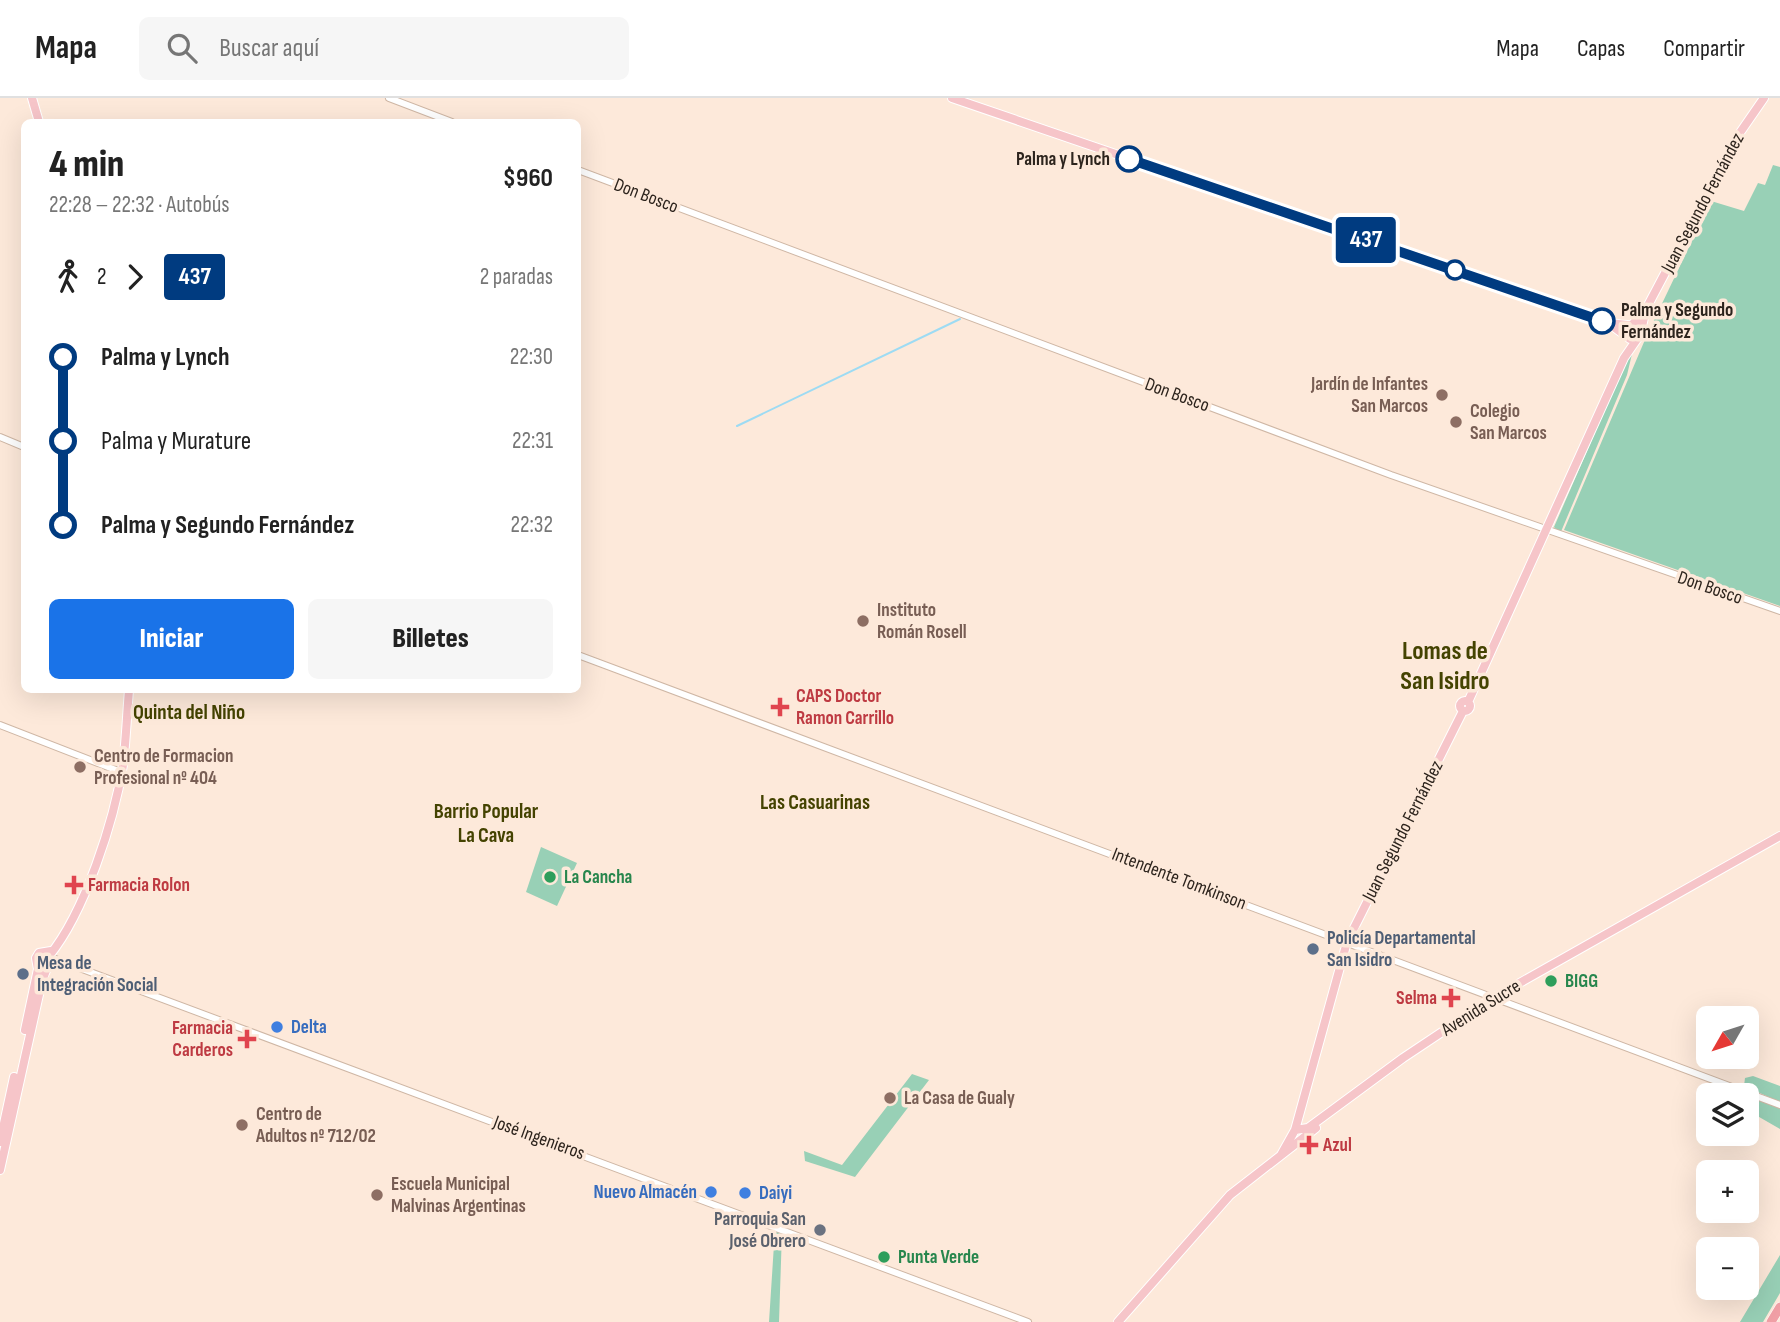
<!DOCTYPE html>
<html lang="es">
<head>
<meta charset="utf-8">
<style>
	:root { --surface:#fff; --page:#f6f6f6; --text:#222; --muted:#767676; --line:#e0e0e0; --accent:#1a73e8 }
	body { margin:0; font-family:"Sofia Sans Condensed",sans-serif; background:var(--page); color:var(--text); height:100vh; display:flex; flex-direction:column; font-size:26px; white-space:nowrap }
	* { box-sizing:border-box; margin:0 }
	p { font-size:23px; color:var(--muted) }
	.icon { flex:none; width:38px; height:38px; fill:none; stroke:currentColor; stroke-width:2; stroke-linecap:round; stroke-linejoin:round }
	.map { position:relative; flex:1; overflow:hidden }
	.sheet { position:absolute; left:21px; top:21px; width:560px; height:574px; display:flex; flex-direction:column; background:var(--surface); border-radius:10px; box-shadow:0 7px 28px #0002 }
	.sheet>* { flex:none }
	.badge { padding:0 14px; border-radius:5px; font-size:24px; line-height:46px }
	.needle { width:46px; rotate:231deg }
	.buttons { position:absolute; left:1696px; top:908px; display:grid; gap:14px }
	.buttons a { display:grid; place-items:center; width:63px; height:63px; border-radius:10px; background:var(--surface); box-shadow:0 7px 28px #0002; font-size:35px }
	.map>.badge { position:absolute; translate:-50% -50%; box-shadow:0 0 0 4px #fff }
	.legs { display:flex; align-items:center; gap:10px; height:77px; padding:0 28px; font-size:23px }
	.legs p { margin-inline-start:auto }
	.headline { display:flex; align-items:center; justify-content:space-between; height:119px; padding:0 28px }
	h1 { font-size:38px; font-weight:800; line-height:52px }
	.action { display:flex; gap:14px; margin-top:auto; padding:14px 28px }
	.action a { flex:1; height:80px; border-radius:10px; background:var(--accent); color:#fff; font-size:28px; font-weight:800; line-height:80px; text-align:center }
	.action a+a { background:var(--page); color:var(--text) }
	ul { padding:0 28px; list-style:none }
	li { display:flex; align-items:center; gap:24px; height:84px; font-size:26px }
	li i { display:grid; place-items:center; width:10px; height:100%; margin:0 9px; background:currentColor }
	li i::after { content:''; width:18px; height:18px; margin:-9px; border:5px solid; border-radius:50%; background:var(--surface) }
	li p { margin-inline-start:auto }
	li:first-child i { background:linear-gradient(#0000 50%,currentColor 0) }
	li:last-child i { background:linear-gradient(currentColor 50%,#0000 0) }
	header { display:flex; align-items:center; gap:42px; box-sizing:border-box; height:98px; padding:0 35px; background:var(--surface); border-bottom:2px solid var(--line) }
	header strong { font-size:33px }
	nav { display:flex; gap:38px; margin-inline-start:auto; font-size:24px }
	.search { width:490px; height:63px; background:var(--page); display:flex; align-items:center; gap:18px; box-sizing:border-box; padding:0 24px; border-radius:10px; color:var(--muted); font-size:26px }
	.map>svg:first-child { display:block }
	.green { fill:#98d0b6 }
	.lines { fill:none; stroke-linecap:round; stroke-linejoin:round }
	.stream { stroke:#9ddbf3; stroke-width:2 }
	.minor-casing { stroke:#cfb7a5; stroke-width:8 }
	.major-casing { stroke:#fff; stroke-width:10 }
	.highway-casing { stroke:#fff; stroke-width:10 }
	.minor { stroke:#fff; stroke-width:6 }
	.major { stroke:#f6c5c9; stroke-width:8 }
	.highway { stroke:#f09fa5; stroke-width:9 }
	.line-1-casing { stroke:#fff; stroke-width:16 }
	.line-1 { stroke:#003b80; stroke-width:10 }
	.stop-1-dot { fill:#fff; stroke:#003b80; stroke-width:3.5 }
	.education-dot { fill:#8d6e63; stroke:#fde9da; stroke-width:2.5 }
	.health-dot { fill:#e0444e; stroke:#fde9da; stroke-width:2.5 }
	.leisure-dot { fill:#2e9e5b; stroke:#fde9da; stroke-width:2.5 }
	.service-dot { fill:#5c6f8a; stroke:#fde9da; stroke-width:2.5 }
	.shop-dot { fill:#3f7fe0; stroke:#fde9da; stroke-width:2.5 }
	.worship-dot { fill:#6b7280; stroke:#fde9da; stroke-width:2.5 }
	.labels { text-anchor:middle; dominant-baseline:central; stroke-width:7; stroke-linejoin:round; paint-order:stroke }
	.stop-label { font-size:19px; font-weight:bold; fill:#2d241d; stroke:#fde9da; text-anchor:end }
	.street-label { font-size:19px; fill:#2d241d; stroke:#fde9da }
	.education-label { font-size:19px; font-weight:bold; fill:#785e54; stroke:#fde9da; text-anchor:start }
	.health-label { font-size:19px; font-weight:bold; fill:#be3a42; stroke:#fde9da; text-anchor:start }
	.leisure-label { font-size:19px; font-weight:bold; fill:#27864d; stroke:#fde9da; text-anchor:start }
	.service-label { font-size:19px; font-weight:bold; fill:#4e5e75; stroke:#fde9da; text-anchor:start }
	.shop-label { font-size:19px; font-weight:bold; fill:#366cbe; stroke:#fde9da; text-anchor:start }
	.worship-label { font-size:19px; font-weight:bold; fill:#5b616d; stroke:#fde9da; text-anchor:end }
	.neighbourhood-label { font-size:21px; font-weight:bold; fill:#444301; stroke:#fde9da }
	.district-label { font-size:26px; font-weight:bold; fill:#444301; stroke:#fde9da }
</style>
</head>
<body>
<header>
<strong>Mapa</strong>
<div class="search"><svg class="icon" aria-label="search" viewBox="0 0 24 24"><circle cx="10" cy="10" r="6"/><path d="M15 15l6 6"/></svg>Buscar aquí</div>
<nav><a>Mapa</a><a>Capas</a><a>Compartir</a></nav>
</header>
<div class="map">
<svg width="1780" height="1224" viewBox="0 0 1780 1224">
	<rect width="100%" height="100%" fill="#fde9da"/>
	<!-- green -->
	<path class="green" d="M 1773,67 L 1780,69 L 1780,508 L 1564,432 L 1647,237 L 1711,103 L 1744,113 L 1758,85 L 1765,87 Z
		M 1642,241 L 1632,256 L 1627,277 L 1560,436 L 1554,429 L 1628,259 Z
		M 541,749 L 577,765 L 557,808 L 526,794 Z
		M 912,976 L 929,982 L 855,1079 L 805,1063 L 804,1053 L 842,1067 Z
		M 1753,978 L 1780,988 L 1780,1004 L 1744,988 L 1745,980 Z
		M 1747,998 L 1780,1010 L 1780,1031 L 1747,1012 Z
		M 775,1131 L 782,1134 L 779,1224 L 769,1224 Z
		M 1780,1157 L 1780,1195 L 1763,1224 L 1740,1224 Z"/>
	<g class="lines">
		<!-- stream -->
		<path class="stream" d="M 737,328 L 960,221"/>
		<defs>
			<path id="minor" d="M 389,0 L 452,24
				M 578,72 L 1391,377 L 1780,513
				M 0,339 L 24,349
				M 578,557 L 1780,1007
				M 0,627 L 121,674
				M 50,859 L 1028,1224"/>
			<path id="major" d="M 32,0 L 39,24
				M 952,0 L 1609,225 L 1636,228 L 1640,235
				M 1611,227 L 1630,241 L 1638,240
				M 1632,227 L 1646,211 L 1737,39 L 1764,0
				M1460 608a5 5 0 1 1 10 0a5 5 0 1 1-10 0Z
				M 1468,604 L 1624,260 L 1640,237 L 1646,211
				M 49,858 C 85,814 114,723 123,667 C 126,642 127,616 129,592
				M 25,932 L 38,871 L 36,860 L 39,855 L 51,853
				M 1295,1032 L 1347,844 L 1463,613
				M 0,1044 L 14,979
				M 1281,1057 L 1295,1032 L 1308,1030 L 1403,960 L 1493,900 L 1780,738
				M 0,1072 L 42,883 L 50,862 L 47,855
				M 1118,1224 L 1230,1097 L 1316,1030"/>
			<path id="highway" d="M 1771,1224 L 1780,1209"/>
		</defs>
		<!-- minor casing -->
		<use href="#minor" class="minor-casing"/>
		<!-- major casing -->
		<use href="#major" class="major-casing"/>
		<!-- highway casing -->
		<use href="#highway" class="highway-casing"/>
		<!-- minor -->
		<use href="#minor" class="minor"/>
		<!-- major -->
		<use href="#major" class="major"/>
		<!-- highway -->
		<use href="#highway" class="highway"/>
	</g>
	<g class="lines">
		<defs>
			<path id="line-1" d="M 1129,61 L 1602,223"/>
		</defs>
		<!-- line-1 casing -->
		<use href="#line-1" class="line-1-casing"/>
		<!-- line-1 -->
		<use href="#line-1" class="line-1"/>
	</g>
	<!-- markers -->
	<g class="stop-1-dot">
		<circle cx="1129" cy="61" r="12"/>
		<circle cx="1455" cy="172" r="9"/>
		<circle cx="1602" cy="223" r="12"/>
	</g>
	<g class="education-dot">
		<circle cx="1442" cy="297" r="7"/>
		<circle cx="1456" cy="324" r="7"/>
		<circle cx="863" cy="523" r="7"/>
		<circle cx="80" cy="669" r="7"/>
		<circle cx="890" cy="1000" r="7"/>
		<circle cx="242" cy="1027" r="7"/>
		<circle cx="377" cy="1097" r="7"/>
	</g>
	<g class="health-dot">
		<path d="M776.5 598.5h7v7h7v7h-7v7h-7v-7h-7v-7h7z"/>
		<path d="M70.5 776.5h7v7h7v7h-7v7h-7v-7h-7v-7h7z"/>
		<path d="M1447.5 889.5h7v7h7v7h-7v7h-7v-7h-7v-7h7z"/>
		<path d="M243.5 930.5h7v7h7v7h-7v7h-7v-7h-7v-7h7z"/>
		<path d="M1305.5 1036.5h7v7h7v7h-7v7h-7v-7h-7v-7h7z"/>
	</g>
	<g class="leisure-dot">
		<circle cx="550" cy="779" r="7"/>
		<circle cx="1551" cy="883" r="7"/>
		<circle cx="884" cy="1159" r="7"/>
	</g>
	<g class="service-dot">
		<circle cx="1313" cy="851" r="7"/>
		<circle cx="23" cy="876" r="7"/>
	</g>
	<g class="shop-dot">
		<circle cx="277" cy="929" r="7"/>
		<circle cx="711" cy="1094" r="7"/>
		<circle cx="745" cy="1095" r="7"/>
	</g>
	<circle class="worship-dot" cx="820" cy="1132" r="7"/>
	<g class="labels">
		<!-- stop labels -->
		<g class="stop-label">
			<text x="1110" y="61">Palma y Lynch</text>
			<text x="1621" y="212" text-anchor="start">Palma y Segundo<tspan x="1621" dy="22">Fernández</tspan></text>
		</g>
		<!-- street labels -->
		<g class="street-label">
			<text transform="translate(646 98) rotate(21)">Don Bosco</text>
			<text transform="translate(1703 105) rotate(-62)">Juan Segundo Fernández</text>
			<text transform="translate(1177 297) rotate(20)">Don Bosco</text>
			<text transform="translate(1710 490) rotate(19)">Don Bosco</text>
			<text transform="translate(1403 733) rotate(-63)">Juan Segundo Fernández</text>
			<text transform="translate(1179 781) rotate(21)">Intendente Tomkinson</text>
			<text transform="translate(1481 910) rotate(-32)">Avenida Sucre</text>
			<text transform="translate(539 1040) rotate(20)">José Ingenieros</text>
		</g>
		<!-- education labels -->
		<g class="education-label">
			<text x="1428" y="286" text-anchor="end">Jardín de Infantes<tspan x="1428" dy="22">San Marcos</tspan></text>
			<text x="1470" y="313">Colegio<tspan x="1470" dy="22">San Marcos</tspan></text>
			<text x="877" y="512">Instituto<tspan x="877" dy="22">Román Rosell</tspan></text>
			<text x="94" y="658">Centro de Formacion<tspan x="94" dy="22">Profesional nº 404</tspan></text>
			<text x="904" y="1000">La Casa de Gualy</text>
			<text x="256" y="1016">Centro de<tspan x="256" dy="22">Adultos nº 712/02</tspan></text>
			<text x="391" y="1086">Escuela Municipal<tspan x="391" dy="22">Malvinas Argentinas</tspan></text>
		</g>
		<!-- health labels -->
		<g class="health-label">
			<text x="796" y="598">CAPS Doctor<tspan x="796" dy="22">Ramon Carrillo</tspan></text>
			<text x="88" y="787">Farmacia Rolon</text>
			<text x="1437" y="900" text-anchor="end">Selma</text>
			<text x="233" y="930" text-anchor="end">Farmacia<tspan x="233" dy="22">Carderos</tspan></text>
			<text x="1323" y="1047">Azul</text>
		</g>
		<!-- leisure labels -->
		<g class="leisure-label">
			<text x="564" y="779">La Cancha</text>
			<text x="1565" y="883">BIGG</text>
			<text x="898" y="1159">Punta Verde</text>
		</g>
		<!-- service labels -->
		<g class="service-label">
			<text x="1327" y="840">Policía Departamental<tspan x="1327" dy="22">San Isidro</tspan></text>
			<text x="37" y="865">Mesa de<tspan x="37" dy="22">Integración Social</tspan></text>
		</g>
		<!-- shop labels -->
		<g class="shop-label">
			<text x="291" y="929">Delta</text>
			<text x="697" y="1094" text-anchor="end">Nuevo Almacén</text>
			<text x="759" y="1095">Daiyi</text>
		</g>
		<!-- worship labels -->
		<g class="worship-label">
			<text x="806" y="1121">Parroquia San<tspan x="806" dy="22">José Obrero</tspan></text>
		</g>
		<!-- neighbourhood labels -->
		<g class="neighbourhood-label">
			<text x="189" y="614">Quinta del Niño</text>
			<text x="815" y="704">Las Casuarinas</text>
			<text x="486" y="713">Barrio Popular<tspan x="486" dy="24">La Cava</tspan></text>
		</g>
		<!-- district labels -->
		<g class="district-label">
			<text x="1445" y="553">Lomas de<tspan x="1445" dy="30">San Isidro</tspan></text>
		</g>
	</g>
</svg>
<div class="buttons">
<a><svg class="needle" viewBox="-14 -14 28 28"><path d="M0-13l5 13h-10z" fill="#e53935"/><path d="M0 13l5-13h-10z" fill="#767676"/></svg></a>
<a><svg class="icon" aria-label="layers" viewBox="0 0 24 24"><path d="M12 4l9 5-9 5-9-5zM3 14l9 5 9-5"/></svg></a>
<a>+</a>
<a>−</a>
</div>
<b class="badge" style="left:1366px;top:142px;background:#003b80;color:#fff">437</b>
<section class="sheet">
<div class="headline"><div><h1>4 min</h1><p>22:28 – 22:32 · Autobús</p></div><b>$960</b></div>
<div class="legs"><svg class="icon" aria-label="walk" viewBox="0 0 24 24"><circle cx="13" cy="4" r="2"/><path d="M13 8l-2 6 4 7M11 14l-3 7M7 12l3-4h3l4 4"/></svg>2<svg class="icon" aria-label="forward" viewBox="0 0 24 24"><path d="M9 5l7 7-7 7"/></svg><b class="badge" style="background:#003b80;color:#fff">437</b><p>2 paradas</p></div>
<ul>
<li><i style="color:#003b80"></i><b>Palma y Lynch</b><p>22:30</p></li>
<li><i style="color:#003b80"></i><span>Palma y Murature</span><p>22:31</p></li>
<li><i style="color:#003b80"></i><b>Palma y Segundo Fernández</b><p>22:32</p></li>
</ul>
<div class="action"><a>Iniciar</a><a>Billetes</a></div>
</section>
</div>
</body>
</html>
